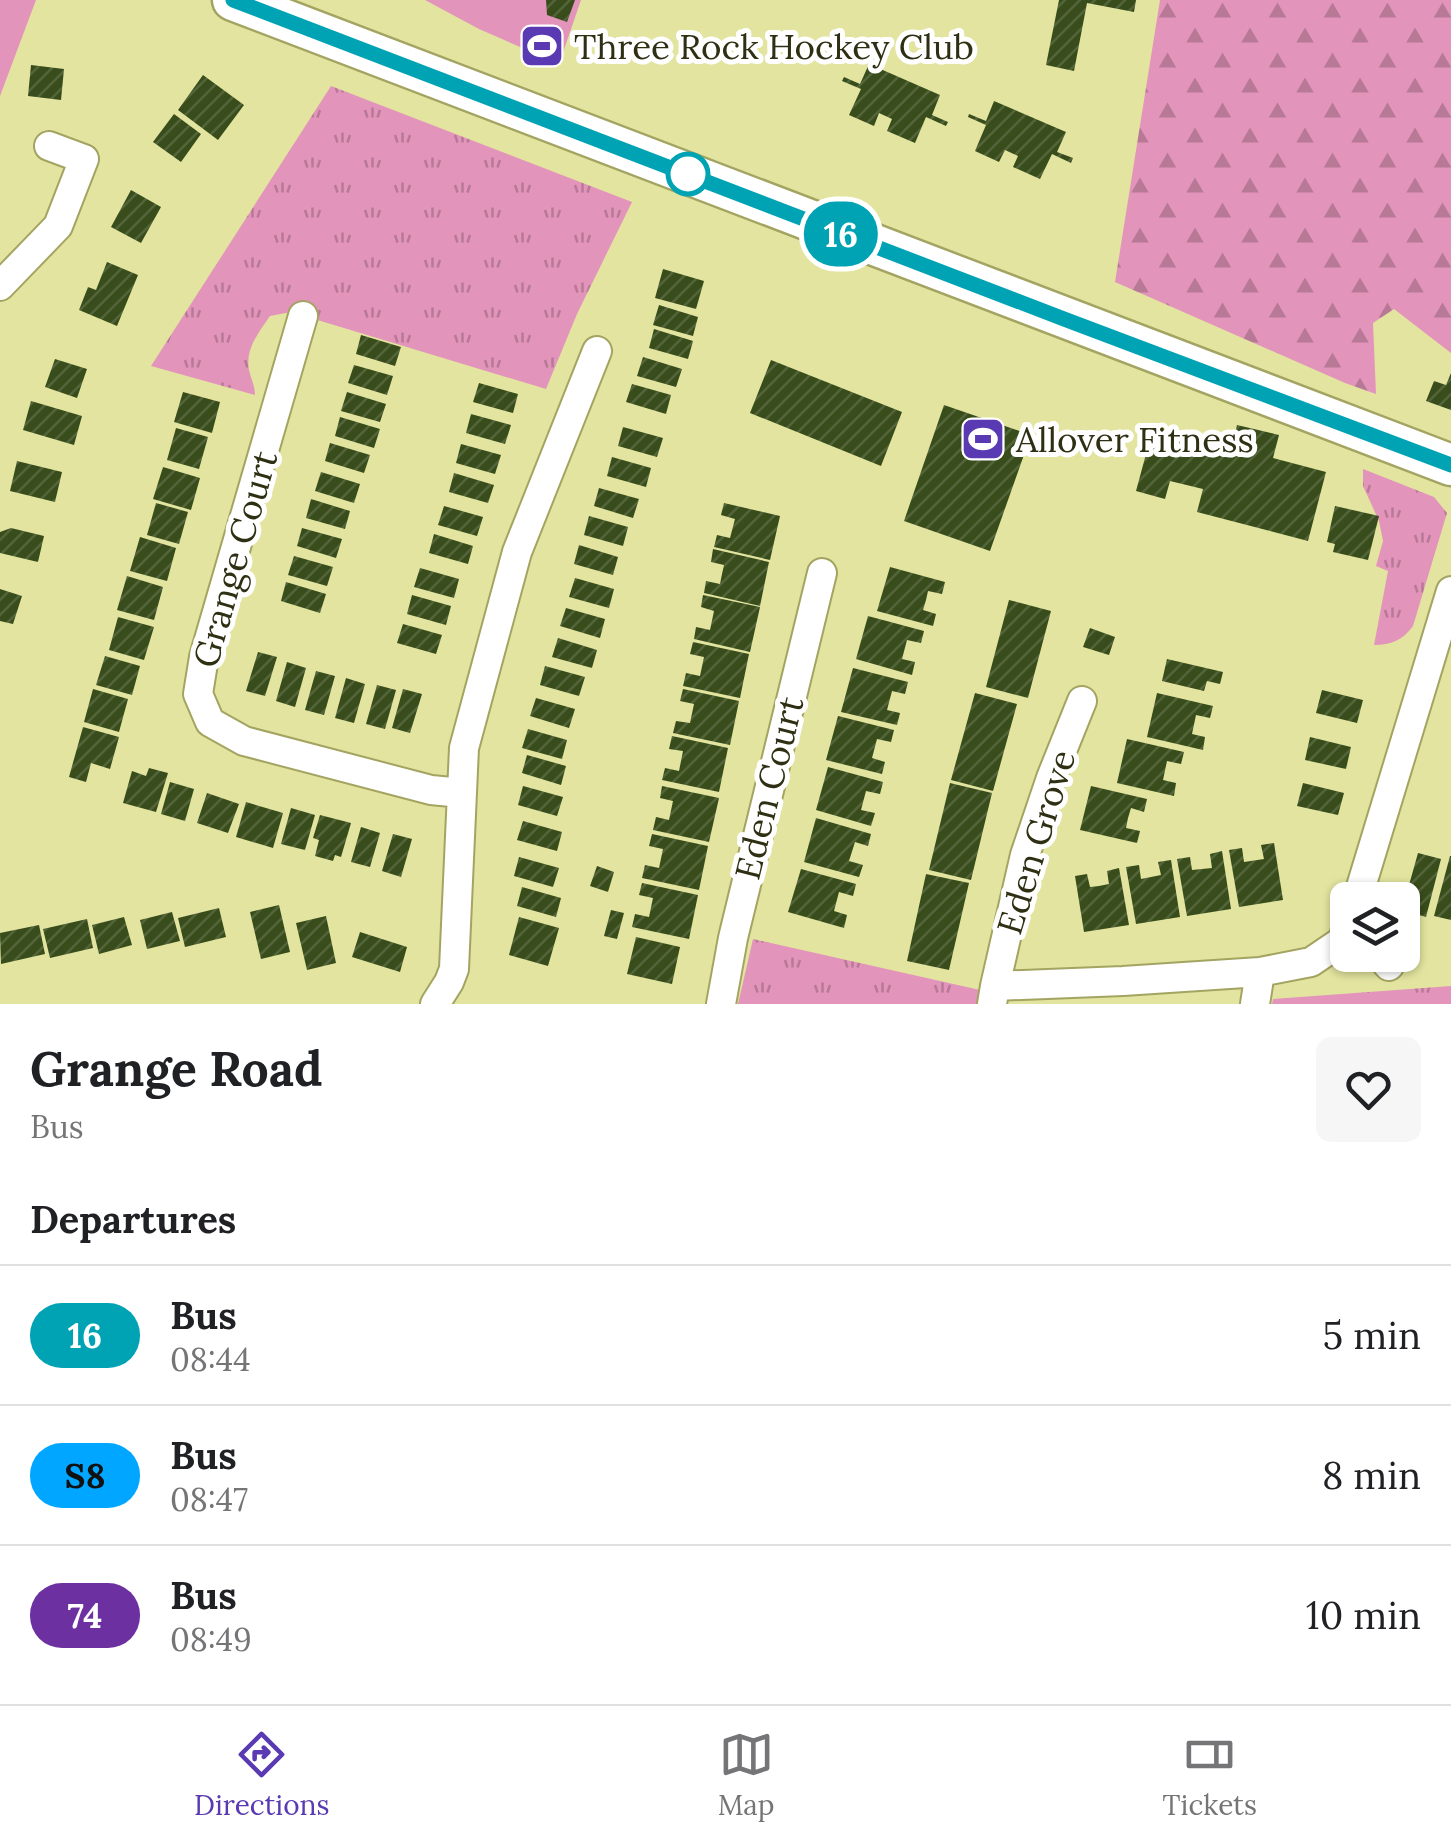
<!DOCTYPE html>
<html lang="en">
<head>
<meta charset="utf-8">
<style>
	:root { --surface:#fff; --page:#f6f6f6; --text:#202124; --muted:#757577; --line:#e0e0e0; --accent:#593ab2 }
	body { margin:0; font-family:Lora,serif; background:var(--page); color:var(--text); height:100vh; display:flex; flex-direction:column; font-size:38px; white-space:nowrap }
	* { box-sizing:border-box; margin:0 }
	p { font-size:32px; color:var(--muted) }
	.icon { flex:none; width:55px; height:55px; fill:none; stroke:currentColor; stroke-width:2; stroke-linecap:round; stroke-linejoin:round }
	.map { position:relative; height:1004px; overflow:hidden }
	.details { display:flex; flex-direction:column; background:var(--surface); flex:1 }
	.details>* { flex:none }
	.badge { padding:0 20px; border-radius:32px; font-size:35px; line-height:65px }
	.buttons { position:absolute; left:1330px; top:882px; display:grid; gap:20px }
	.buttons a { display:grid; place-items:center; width:90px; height:90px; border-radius:15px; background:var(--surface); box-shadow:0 2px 8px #0004; font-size:50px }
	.map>.badge { position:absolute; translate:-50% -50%; box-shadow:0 0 0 5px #fff }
	h2 { padding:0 30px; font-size:38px; line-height:90px }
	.round { display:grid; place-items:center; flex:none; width:105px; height:105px; border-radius:15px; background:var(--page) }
	.summary { display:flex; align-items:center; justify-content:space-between; height:170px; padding:0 30px }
	h1 { font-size:48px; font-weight:700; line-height:75px }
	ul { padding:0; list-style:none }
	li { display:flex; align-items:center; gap:30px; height:140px; padding:0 30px; border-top:2px solid var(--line) }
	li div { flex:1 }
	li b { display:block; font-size:38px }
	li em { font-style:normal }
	li .badge { min-width:110px; font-weight:700; text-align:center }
	.menu { display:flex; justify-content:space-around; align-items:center; height:140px; border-top:2px solid var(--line); background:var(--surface); font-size:28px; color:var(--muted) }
	.menu a { display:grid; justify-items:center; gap:5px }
	.menu .active { color:var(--accent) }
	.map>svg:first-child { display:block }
	.grass { fill:url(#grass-tufts) }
	.forest { fill:url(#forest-firs) }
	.garden { fill:#e394bb }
	.building { fill:url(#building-hatch) }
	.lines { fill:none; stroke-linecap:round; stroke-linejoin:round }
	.minor-casing { stroke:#a4a462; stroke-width:32 }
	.secondary-casing { stroke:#a4a462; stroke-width:45 }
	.minor { stroke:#fff; stroke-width:28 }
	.secondary { stroke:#fff; stroke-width:40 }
	.line-casing { stroke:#fff; stroke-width:22 }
	.line { stroke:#00a3b4; stroke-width:15 }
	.stop-dot { fill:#fff; stroke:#00a3b4; stroke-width:5 }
	.labels { text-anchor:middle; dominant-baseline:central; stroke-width:10; stroke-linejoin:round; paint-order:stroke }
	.poi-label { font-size:35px; fill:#2f2f13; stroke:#fff; text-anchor:start }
	.street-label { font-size:35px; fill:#2f2f13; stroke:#fff }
</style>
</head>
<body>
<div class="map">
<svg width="1451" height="1004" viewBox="0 0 1451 1004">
	<defs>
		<pattern id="grass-tufts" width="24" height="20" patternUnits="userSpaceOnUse" patternTransform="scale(2.5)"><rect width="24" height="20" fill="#e394bb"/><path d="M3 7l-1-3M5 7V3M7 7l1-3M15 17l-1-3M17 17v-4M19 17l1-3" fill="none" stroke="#b87997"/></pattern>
		<pattern id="forest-firs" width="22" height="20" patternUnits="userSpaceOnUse" patternTransform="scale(2.5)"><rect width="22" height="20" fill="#e394bb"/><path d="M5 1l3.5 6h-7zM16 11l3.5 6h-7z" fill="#b87997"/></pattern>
		<pattern id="building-hatch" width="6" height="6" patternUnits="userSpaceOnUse" patternTransform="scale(2.5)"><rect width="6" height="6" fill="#384d1b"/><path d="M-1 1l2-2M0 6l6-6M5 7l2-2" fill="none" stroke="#53643a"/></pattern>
	</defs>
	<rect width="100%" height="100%" fill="#e2e49f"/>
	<!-- grass -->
	<path class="grass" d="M 331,86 L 632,202 L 577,314 L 546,389 L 291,312 L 270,316 C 259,332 245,349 249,370 C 251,379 255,386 255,395 L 151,366 Z
		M 1363,469 L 1434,497 L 1447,513 L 1413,626 C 1403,640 1391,645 1374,645 L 1388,571 L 1376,566 L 1383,541 L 1379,521 L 1363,486 Z
		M 753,939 L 980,990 L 977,1004 L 738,1004 Z
		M 1451,986 L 1451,1004 L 1272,1004 L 1273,999 Z"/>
	<!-- forest -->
	<path class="forest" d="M 1160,0 L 1451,0 L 1451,353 L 1394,309 L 1373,323 L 1376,394 L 1345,383 L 1115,282 Z"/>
	<!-- garden -->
	<path class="garden" d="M 0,0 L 36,0 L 0,96 Z
		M 425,0 L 581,0 L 559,64 L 479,29 Z"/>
	<!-- building -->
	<path class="building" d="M 546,0 L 575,0 L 567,22 L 547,15 Z
		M 1059,0 L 1136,0 L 1134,12 L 1087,3 L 1074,71 L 1046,65 Z
		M 869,64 L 940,95 L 932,115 L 948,122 L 946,126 L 926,117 L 915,143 L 887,131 L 892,119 L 879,113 L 874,126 L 849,115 L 861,89 L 842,81 L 844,77 L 860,84 Z
		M 31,65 L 64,69 L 61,100 L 28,96 Z
		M 203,75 L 244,105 L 218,140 L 178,110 Z
		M 994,101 L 1066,132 L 1057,152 L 1073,158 L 1071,163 L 1052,154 L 1040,179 L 1013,167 L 1018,156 L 1005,150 L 999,162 L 975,151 L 986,125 L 968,117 L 969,114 L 986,121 Z
		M 174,114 L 201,134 L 181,162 L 153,142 Z
		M 131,190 L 161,207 L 141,243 L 111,227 Z
		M 107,262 L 138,275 L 117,326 L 79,310 L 88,287 L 96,290 Z
		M 663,269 L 704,281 L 696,309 L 655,298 Z
		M 659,305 L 698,317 L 693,336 L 653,325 Z
		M 654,329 L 693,341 L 688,359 L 649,348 Z
		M 361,335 L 401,347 L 395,366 L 356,354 Z
		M 643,357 L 682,369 L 676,387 L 637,376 Z
		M 55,359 L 87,369 L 77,398 L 45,387 Z
		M 771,360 L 902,412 L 881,466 L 750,413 Z
		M 354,365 L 393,376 L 387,395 L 348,383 Z
		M 1451,373 L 1451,410 L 1426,401 L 1434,381 L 1446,385 Z
		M 479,383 L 518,394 L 513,413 L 473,402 Z
		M 632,384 L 671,395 L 666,414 L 626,402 Z
		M 183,392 L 220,402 L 212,433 L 174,422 Z
		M 347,392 L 386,404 L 380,422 L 341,411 Z
		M 31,401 L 82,416 L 74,445 L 23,430 Z
		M 944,405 L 1031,435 L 990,551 L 904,521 Z
		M 471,414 L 511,425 L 505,444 L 466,433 Z
		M 340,417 L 380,429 L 374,448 L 335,436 Z
		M 1237,425 L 1279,435 L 1273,458 L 1326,472 L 1308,541 L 1197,512 L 1203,489 L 1170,481 L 1165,499 L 1136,491 L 1152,432 L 1181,440 L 1182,433 L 1232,446 Z
		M 623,427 L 663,438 L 657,457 L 618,446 Z
		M 176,428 L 208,437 L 199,469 L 167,460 Z
		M 330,443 L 370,455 L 364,473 L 325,461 Z
		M 461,444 L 501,455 L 495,474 L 456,463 Z
		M 612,457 L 651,468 L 646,487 L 607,476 Z
		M 17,461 L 62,472 L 55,502 L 10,491 Z
		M 163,467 L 200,478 L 191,510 L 153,499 Z
		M 321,472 L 360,484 L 354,503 L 315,491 Z
		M 454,473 L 494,485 L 488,503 L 449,492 Z
		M 599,488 L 639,499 L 633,518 L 594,506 Z
		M 311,499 L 350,511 L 345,529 L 306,518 Z
		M 156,503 L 188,512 L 179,544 L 147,535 Z
		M 724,503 L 780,516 L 770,560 L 714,547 L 717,535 L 730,538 L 735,519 L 721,515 Z
		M 444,506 L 483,517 L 477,536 L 438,525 Z
		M 1335,506 L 1379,516 L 1368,560 L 1333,552 L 1335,544 L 1327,542 Z
		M 589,516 L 628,527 L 623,546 L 584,535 Z
		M 11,528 L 44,536 L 38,562 L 0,553 L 0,532 Z
		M 302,528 L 342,539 L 336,558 L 297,546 Z
		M 434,534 L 473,546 L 468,564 L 429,553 Z
		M 140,537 L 176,548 L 167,581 L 130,571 Z
		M 579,545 L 618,557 L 613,575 L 574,564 Z
		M 713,549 L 769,562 L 760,606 L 704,593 L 706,581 L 720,584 L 722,574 L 724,565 L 711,562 Z
		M 294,556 L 333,567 L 327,586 L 288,575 Z
		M 890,567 L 945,582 L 942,594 L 928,591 L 926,600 L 923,610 L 936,614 L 933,626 L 877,611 Z
		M 420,568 L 459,579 L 454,598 L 414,587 Z
		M 127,576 L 163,587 L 154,620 L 117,610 Z
		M 575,578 L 614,589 L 609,608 L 569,597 Z
		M 286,582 L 326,594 L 320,613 L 281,601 Z
		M 0,589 L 22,596 L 13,624 L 0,621 Z
		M 412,595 L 451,606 L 446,625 L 407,614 Z
		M 703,595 L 760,607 L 750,652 L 694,639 L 696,627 L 710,630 L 714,611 L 701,607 Z
		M 1009,600 L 1051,611 L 1028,698 L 986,687 Z
		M 566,608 L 605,619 L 600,638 L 560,626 Z
		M 868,616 L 924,631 L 921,643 L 907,640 L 902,659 L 915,662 L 912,675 L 856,659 Z
		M 118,617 L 154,627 L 144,660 L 109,650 Z
		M 403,624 L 442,635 L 436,654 L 397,643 Z
		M 1090,628 L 1115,637 L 1109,655 L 1083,647 Z
		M 558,638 L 597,650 L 592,668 L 552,657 Z
		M 693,642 L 749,654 L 740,698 L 683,686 L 686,673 L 700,676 L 704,657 L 690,654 Z
		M 258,652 L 277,657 L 265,696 L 246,691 Z
		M 105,656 L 140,666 L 132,695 L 96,685 Z
		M 1167,659 L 1223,672 L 1220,684 L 1207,681 L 1204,691 L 1162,681 Z
		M 287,662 L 306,668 L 295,707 L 276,701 Z
		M 545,666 L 585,677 L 579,696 L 540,685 Z
		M 853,668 L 908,682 L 905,694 L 892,691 L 887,710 L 900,713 L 897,725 L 841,712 Z
		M 316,671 L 335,676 L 324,715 L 305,710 Z
		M 346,678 L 365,684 L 354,723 L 335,718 Z
		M 377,685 L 396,690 L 385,729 L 366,724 Z
		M 93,689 L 128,699 L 119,732 L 84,722 Z
		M 403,689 L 422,694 L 410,733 L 392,728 Z
		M 683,689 L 739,701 L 730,745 L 673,733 L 676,721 L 690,723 L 694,704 L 680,701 Z
		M 1322,690 L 1363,700 L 1357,723 L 1316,713 Z
		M 975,693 L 1017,704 L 993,791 L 951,780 Z
		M 1157,693 L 1213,706 L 1210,718 L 1196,715 L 1192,734 L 1205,737 L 1203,750 L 1147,737 Z
		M 536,698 L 575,709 L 569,728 L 530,716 Z
		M 838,716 L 894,730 L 891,742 L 877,739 L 872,758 L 885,762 L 882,774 L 826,760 Z
		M 83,727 L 119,737 L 110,769 L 91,763 L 86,782 L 69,777 Z
		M 528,729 L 567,740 L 562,759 L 522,748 Z
		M 672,736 L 728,748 L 719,792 L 662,780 L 665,768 L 679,771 L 683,751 L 669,749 Z
		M 1310,737 L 1351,747 L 1346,769 L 1305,760 Z
		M 1127,739 L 1184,752 L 1181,764 L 1167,761 L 1163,780 L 1176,783 L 1174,796 L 1117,783 Z
		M 527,755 L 566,766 L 561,785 L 522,773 Z
		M 828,767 L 883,782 L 880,794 L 866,791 L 861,810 L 875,813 L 871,826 L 816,810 Z
		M 149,768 L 168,773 L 156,812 L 123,803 L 132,771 L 146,776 Z
		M 170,782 L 194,789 L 185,821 L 161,814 Z
		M 950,783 L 992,793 L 971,880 L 929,870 Z
		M 1303,783 L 1344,793 L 1338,815 L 1297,806 Z
		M 523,786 L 563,797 L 557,816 L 518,805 Z
		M 662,786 L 719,798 L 709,842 L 653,830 L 656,817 L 669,820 L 673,801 L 660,798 Z
		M 1091,786 L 1147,799 L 1144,812 L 1131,808 L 1128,818 L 1126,828 L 1140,831 L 1137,843 L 1080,830 Z
		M 207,793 L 239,804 L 228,833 L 197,823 Z
		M 246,802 L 283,813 L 273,848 L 236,837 Z
		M 291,808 L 315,815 L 305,850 L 281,844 Z
		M 320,815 L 351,823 L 341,857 L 335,855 L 333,861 L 315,856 L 319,840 L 313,838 Z
		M 816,818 L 871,834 L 868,846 L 855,842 L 849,861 L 863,865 L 859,877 L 804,862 Z
		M 523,821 L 562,832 L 557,851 L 517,840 Z
		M 361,827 L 380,833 L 370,867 L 351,862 Z
		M 393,834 L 412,839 L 401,877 L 382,871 Z
		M 652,834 L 708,846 L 699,890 L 642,878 L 645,865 L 659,868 L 663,849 L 649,846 Z
		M 1274,843 L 1283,900 L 1239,907 L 1229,850 L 1242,848 L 1244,862 L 1264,859 L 1261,845 Z
		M 1222,851 L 1231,909 L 1187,916 L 1177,859 L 1190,857 L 1192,870 L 1212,868 L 1210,854 Z
		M 1418,853 L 1441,859 L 1426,917 L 1402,910 Z
		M 1450,856 L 1451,856 L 1451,920 L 1434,916 Z
		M 519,857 L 559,868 L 553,887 L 514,876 Z
		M 1171,860 L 1180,917 L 1136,924 L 1126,867 L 1139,865 L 1141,879 L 1161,875 L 1158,862 Z
		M 597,866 L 614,872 L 608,892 L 590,886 Z
		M 1119,868 L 1129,925 L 1084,932 L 1075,876 L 1087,874 L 1090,887 L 1099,886 L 1109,884 L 1107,871 Z
		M 801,869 L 856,884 L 853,896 L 839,892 L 834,911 L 847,915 L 844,928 L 788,912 Z
		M 926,874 L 969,883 L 949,970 L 907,961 Z
		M 642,883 L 698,895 L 689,939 L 632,927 L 635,914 L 649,917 L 653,898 L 639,895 Z
		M 522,887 L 561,898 L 556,917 L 517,906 Z
		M 279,905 L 290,952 L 261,959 L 250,912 Z
		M 219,908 L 226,937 L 185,947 L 178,918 Z
		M 611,910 L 624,913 L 617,939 L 604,936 Z
		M 172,912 L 180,941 L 147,949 L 140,920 Z
		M 326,916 L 336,963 L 307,970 L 296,923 Z
		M 124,917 L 132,945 L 99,954 L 92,925 Z
		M 519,917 L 559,928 L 548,966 L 509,955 Z
		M 87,919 L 93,948 L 50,958 L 43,929 Z
		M 39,925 L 45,954 L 1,964 L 0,933 Z
		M 360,932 L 407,947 L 400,972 L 352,957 Z
		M 636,937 L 680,947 L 672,984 L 627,974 Z"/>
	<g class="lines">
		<defs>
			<path id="minor" d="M 0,286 L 58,226 L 84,159 L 49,146
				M 303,316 L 204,657 L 198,694 L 210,722 L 244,741 L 431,790 L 462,793
				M 1357,900 L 1451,591
				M 1379,955 L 1389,966
				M 995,986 L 1025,855 L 1051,778 L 1082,701
				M 435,1004 L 449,982 L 454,969 L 464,748 L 517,552 L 597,351
				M 721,1004 L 733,938 L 822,573
				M 992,1004 L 995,986 L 1123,981 L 1260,972 L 1311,962 L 1342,941 L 1348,926
				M 1255,1004 L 1260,972"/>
			<path id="secondary" d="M 233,0 L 1451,465"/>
		</defs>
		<!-- minor casing -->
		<use href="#minor" class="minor-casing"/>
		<!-- secondary casing -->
		<use href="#secondary" class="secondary-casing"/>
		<!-- minor -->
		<use href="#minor" class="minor"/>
		<!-- secondary -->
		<use href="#secondary" class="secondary"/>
	</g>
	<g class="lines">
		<defs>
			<path id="line" d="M 233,0 L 1064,319 L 1451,465"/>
		</defs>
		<!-- line casing -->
		<use href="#line" class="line-casing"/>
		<!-- line -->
		<use href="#line" class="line"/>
	</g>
	<!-- icons -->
	<defs>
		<symbol id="stadium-square" viewBox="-11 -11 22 22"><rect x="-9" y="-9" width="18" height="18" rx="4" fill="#593ab2" stroke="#fff"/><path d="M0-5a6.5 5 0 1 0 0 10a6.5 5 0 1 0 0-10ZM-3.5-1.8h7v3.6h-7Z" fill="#fff"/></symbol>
	</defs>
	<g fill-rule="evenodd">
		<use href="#stadium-square" x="517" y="21" width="50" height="50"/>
		<use href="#stadium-square" x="958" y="414" width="50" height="50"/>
	</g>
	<!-- markers -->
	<circle class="stop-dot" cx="688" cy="174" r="20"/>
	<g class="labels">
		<!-- poi labels -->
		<g class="poi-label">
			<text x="574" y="46">Three Rock Hockey Club</text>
			<text x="1016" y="439">Allover Fitness</text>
		</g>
		<!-- street labels -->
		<g class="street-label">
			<text transform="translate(235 559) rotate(-74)">Grange Court</text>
			<text transform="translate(769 788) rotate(-76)">Eden Court</text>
			<text transform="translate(1036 842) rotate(-73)">Eden Grove</text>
		</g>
	</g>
</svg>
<div class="buttons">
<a><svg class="icon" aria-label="layers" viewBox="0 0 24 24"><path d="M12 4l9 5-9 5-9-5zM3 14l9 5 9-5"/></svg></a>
</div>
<b class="badge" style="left:841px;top:234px;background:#00a3b4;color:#fff">16</b>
</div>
<section class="details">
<div class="summary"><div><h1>Grange Road</h1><p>Bus</p></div><a class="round"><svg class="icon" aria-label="heart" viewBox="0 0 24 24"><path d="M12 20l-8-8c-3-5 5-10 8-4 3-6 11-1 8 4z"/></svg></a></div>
<h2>Departures</h2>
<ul>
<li><span class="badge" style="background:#00a3b4;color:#fff">16</span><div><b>Bus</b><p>08:44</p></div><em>5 min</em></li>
<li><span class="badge" style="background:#00a6ff;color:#111">S8</span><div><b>Bus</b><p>08:47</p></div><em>8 min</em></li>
<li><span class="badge" style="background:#6c30a1;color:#fff">74</span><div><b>Bus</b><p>08:49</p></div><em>10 min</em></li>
</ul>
</section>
<nav class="menu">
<a class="active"><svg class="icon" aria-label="directions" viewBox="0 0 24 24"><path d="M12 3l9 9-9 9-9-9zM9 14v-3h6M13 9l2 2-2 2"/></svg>Directions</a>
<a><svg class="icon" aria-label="map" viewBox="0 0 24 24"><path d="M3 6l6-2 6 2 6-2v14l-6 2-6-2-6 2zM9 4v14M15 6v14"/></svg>Map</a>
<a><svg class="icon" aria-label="tickets" viewBox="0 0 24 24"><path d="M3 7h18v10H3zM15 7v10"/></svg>Tickets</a>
</nav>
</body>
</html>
